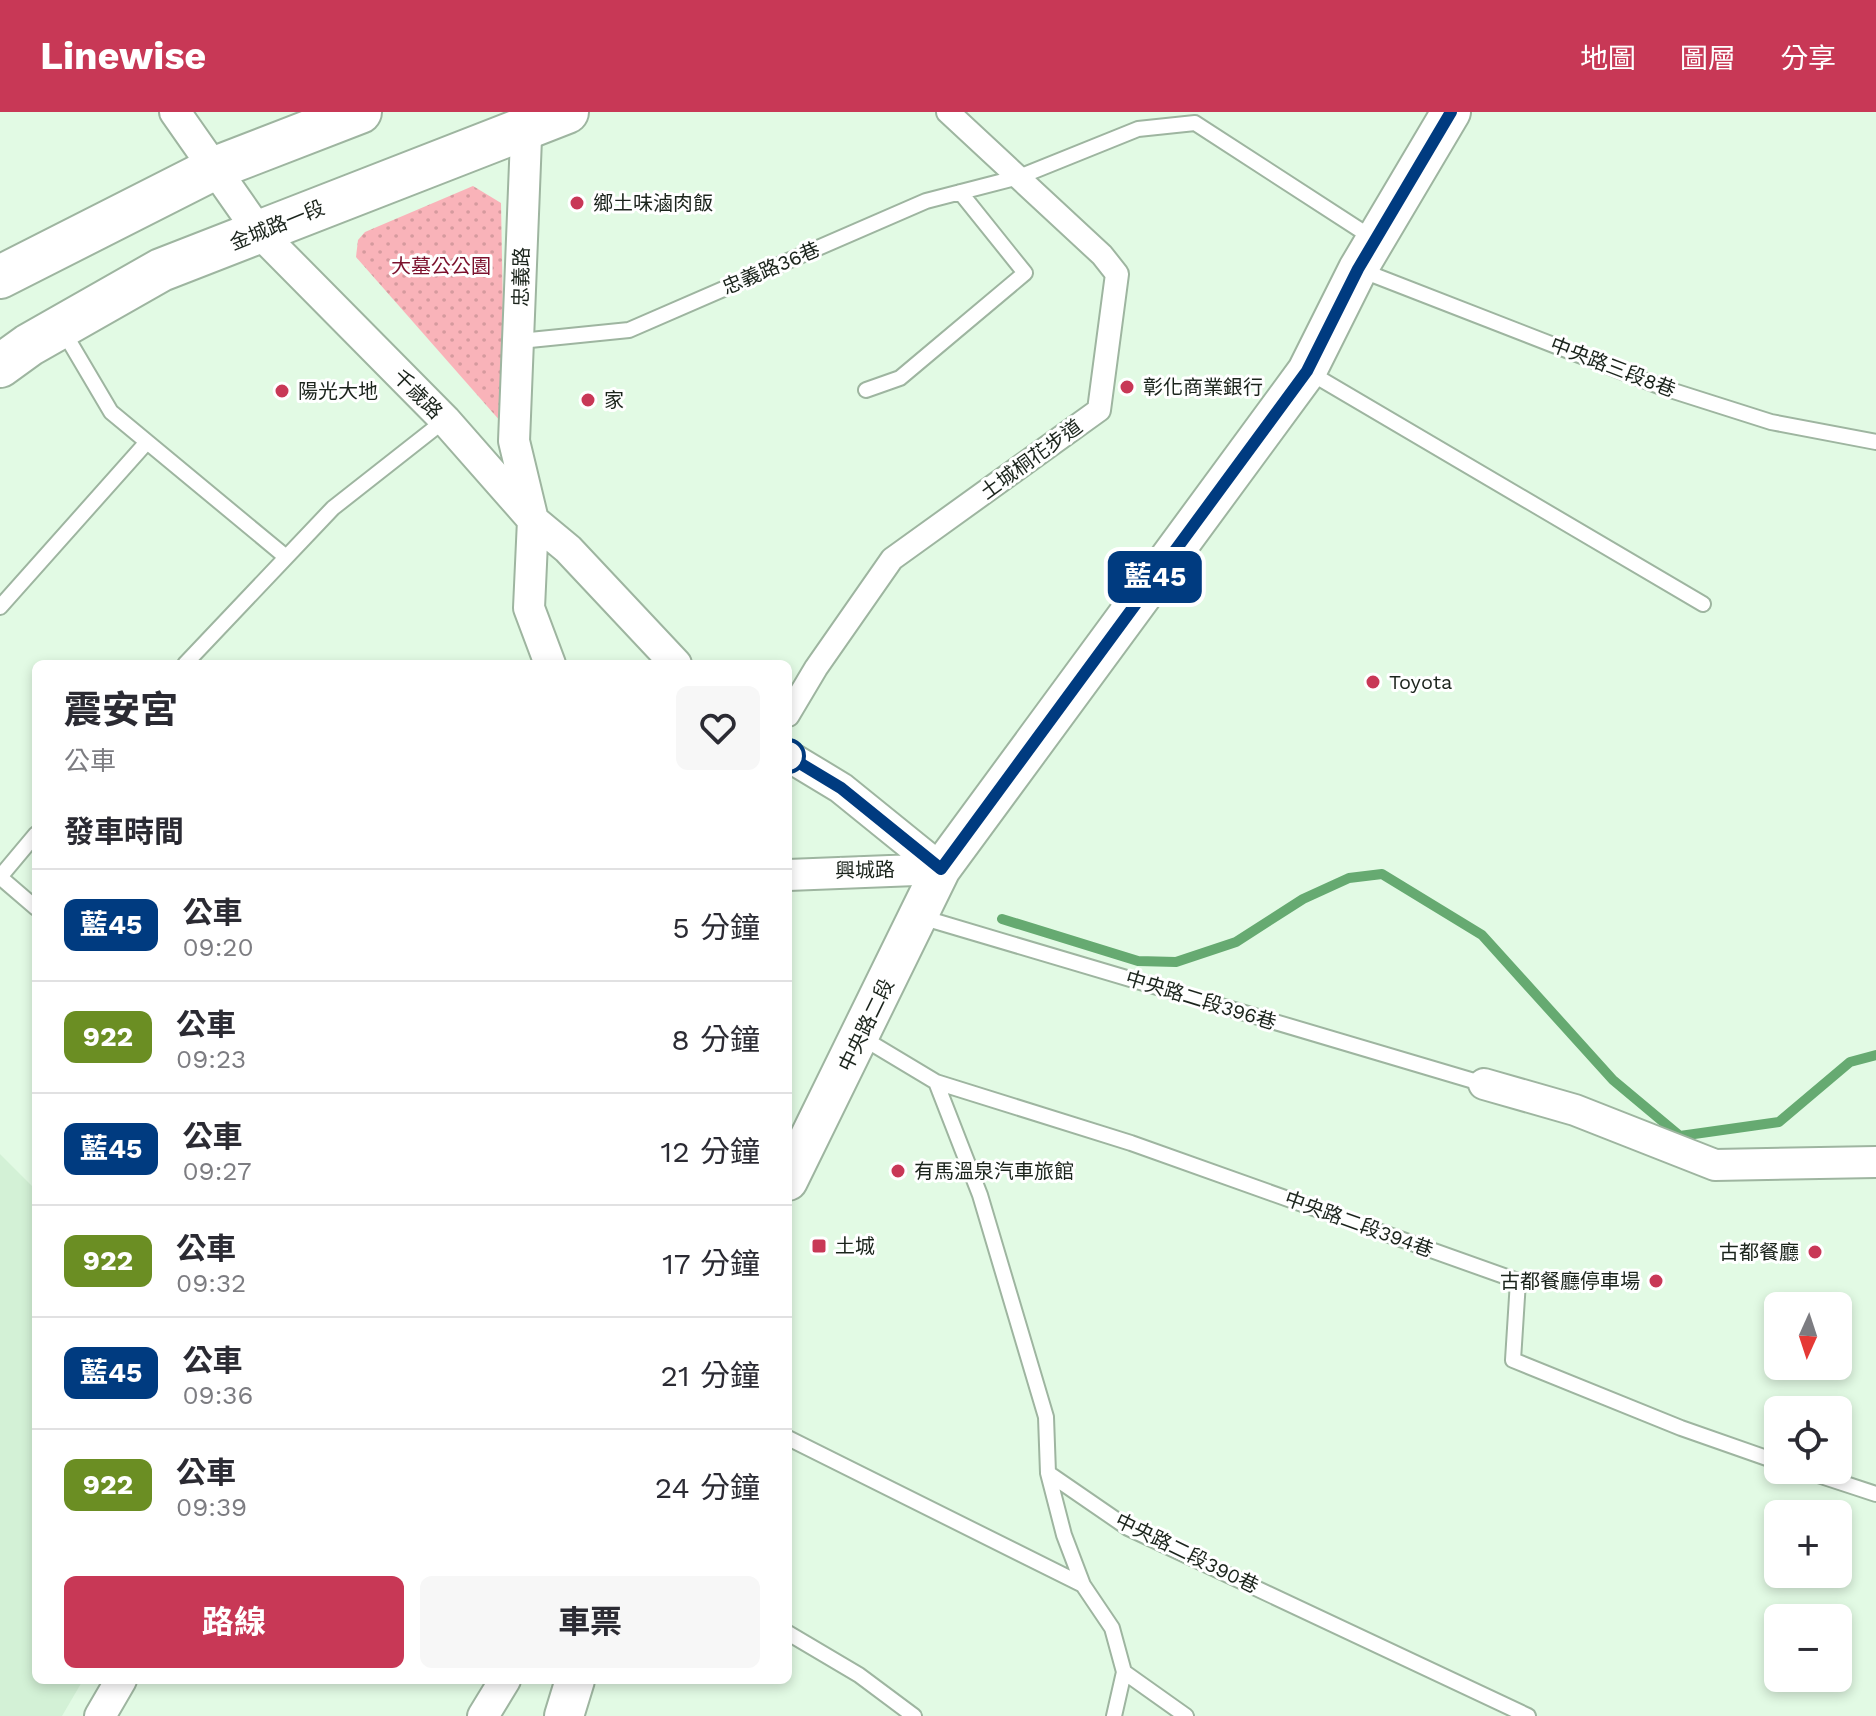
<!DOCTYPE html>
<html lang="zh-TW">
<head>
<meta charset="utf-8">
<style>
	:root { --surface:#fff; --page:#f7f7f7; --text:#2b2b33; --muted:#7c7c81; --line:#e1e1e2; --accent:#c83856 }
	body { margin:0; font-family:"Work Sans","Noto Sans TC",sans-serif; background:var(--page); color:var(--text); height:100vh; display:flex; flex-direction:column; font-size:30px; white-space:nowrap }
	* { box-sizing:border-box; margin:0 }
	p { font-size:26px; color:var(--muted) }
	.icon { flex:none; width:44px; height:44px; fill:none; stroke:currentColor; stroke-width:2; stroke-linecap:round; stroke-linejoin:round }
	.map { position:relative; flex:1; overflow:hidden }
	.details { position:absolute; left:32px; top:548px; width:760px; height:1024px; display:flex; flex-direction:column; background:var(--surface); border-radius:12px; box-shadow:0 4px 12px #0003 }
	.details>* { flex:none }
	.badge { padding:0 16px; border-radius:12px; font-size:28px; line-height:52px }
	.needle { width:52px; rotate:183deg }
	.controls { position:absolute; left:1764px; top:1180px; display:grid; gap:16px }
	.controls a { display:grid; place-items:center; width:88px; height:88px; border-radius:12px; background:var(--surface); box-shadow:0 4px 12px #0003; font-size:40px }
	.map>.badge { position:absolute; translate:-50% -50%; box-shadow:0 0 0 4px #fff }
	h2 { padding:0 32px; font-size:30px; line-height:72px }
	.round { display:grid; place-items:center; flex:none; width:84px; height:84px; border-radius:12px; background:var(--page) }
	.head { display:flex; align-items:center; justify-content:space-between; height:136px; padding:0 32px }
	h1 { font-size:38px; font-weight:700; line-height:60px }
	.primary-button { display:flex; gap:16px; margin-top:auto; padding:16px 32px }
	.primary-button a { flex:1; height:92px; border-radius:12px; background:var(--accent); color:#fff; font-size:32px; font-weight:700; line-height:92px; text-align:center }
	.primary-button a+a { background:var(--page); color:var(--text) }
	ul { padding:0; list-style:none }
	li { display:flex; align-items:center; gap:24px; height:112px; padding:0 32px; border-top:2px solid var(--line) }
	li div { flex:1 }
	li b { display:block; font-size:30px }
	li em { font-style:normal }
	li .badge { min-width:88px; font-weight:700; text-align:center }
	header { display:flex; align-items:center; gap:48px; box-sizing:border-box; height:112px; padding:0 40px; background:var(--accent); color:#fff }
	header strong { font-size:38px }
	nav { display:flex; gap:44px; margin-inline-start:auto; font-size:28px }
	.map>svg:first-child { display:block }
	.built { fill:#d3f1d6 }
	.park { fill:url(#park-dots) }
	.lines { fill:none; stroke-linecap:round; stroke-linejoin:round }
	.stream { stroke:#66aa71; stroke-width:10 }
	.service-casing { stroke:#9eb5a0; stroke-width:18 }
	.pedestrian-casing { stroke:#9eb5a0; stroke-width:26 }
	.minor-casing { stroke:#9eb5a0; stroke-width:34 }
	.tertiary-casing { stroke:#9eb5a0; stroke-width:42 }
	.secondary-casing { stroke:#9eb5a0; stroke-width:46 }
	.service { stroke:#fff; stroke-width:14 }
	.pedestrian { stroke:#fff; stroke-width:22 }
	.minor { stroke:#fff; stroke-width:30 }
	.tertiary { stroke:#fff; stroke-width:38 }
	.secondary { stroke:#fff; stroke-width:42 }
	.line-casing { stroke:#fff; stroke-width:18 }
	.line { stroke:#003b80; stroke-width:12 }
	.poi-dot { fill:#c83856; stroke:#fff; stroke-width:3 }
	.stop-dot { fill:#fff; stroke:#003b80; stroke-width:4 }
	.labels { text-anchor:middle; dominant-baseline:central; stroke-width:6; stroke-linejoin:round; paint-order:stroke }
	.poi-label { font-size:20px; fill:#1b241c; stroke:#fff; text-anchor:start }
	.street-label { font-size:20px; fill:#1b241c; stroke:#fff }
	.park-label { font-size:20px; fill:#7c112d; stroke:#fff }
</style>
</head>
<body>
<header>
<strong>Linewise</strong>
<nav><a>地圖</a><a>圖層</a><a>分享</a></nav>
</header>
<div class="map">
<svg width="1876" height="1604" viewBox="0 0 1876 1604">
	<defs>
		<pattern id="park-dots" width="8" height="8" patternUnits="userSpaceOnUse" patternTransform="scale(2)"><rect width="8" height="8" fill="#f9b3b9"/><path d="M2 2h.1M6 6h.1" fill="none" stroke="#d59a9e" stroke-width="1.8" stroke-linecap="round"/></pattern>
	</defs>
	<rect width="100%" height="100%" fill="#e2fae4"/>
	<!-- built -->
	<path class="built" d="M 0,1042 L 36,1078 L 36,1568 L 83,1568 L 62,1604 L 0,1604 Z"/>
	<!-- park -->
	<path class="park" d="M 473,74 L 501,91 L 505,310 L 501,310 L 356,145 L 358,128 L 365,120 Z"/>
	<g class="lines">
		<!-- stream -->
		<path class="stream" d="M 1002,807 L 1138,849 L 1176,850 L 1236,830 L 1303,787 L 1349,766 L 1382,762 L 1482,823 L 1613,968 L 1680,1024 L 1779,1010 L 1850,950 L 1876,943"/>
		<defs>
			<path id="service" d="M 1358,157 L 1664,276 L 1771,310 L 1876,330
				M 62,217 L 111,300 L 286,445
				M 520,229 L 629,218 L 926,89 L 1019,65 L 1138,17 L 1195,11 L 1374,127
				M 1307,259 L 1703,492
				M 866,278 L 900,266 L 1025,161 L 960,80
				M 0,495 L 147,330
				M 185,552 L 333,396 L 445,308
				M 0,765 L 36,722
				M 0,765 L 36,796
				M 921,805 L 1484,972
				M 861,925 L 936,970 L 1131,1031 L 1518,1169 L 1513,1248 L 1681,1316 L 1778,1350
				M 936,970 L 980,1083 L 1046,1305 L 1048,1361 L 1128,1416 L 1528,1604
				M 788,1326 L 1083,1473
				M 1803,1358 L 1876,1382
				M 1048,1361 L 1064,1423 L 1083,1473 L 1112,1516 L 1124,1560 L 1186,1604
				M 788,1521 L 859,1563 L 914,1604
				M 1114,1604 L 1124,1560"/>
			<path id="pedestrian" d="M 788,603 L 816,556 L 892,447 L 1099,298 L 1117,162 L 1102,143 L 948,0"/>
			<path id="minor" d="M 175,0 L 259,120 L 445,308 L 533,408 L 568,437 L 676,552
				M 527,1 L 514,329 L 533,408 L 529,496 L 550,552
				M 788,644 L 841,676 L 941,757
				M 788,763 L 941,757
				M 1484,972 L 1575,998 L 1715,1053 L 1876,1050
				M 100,1604 L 121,1568
				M 483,1604 L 505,1568"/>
			<path id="tertiary" d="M 788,1069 L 941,757 L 1307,259 L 1358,157 L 1451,0
				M 564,1604 L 575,1568"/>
			<path id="secondary" d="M 0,165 L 215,56 L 360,0
				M 0,254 L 29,233 L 161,158 L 567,0"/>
		</defs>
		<!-- service casing -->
		<use href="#service" class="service-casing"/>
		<!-- pedestrian casing -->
		<use href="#pedestrian" class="pedestrian-casing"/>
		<!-- minor casing -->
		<use href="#minor" class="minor-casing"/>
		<!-- tertiary casing -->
		<use href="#tertiary" class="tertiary-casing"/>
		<!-- secondary casing -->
		<use href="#secondary" class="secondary-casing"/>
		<!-- service -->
		<use href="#service" class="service"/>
		<!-- pedestrian -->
		<use href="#pedestrian" class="pedestrian"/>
		<!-- minor -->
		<use href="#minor" class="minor"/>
		<!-- tertiary -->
		<use href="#tertiary" class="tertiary"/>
		<!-- secondary -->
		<use href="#secondary" class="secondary"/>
	</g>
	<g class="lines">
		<defs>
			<path id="line" d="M 788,644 L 841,676 L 941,757 L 1307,259 L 1358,157 L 1451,0"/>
		</defs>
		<!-- line casing -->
		<use href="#line" class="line-casing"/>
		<!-- line -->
		<use href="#line" class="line"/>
	</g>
	<!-- markers -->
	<g class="poi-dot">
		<circle cx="577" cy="91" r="8"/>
		<circle cx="1127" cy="275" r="8"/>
		<circle cx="282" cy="279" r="8"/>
		<circle cx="588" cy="288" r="8"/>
		<circle cx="1373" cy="570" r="8"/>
		<circle cx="898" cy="1059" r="8"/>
		<rect x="811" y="1126" width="16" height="16" rx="4"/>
		<circle cx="1815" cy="1140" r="8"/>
		<circle cx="1656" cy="1169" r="8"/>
	</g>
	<circle class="stop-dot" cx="788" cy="644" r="16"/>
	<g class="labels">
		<!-- poi labels -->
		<g class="poi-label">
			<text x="593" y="91">鄉土味滷肉飯</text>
			<text x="1143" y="275">彰化商業銀行</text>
			<text x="298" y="279">陽光大地</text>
			<text x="604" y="288">家</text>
			<text x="1389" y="570">Toyota</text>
			<text x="914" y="1059">有馬溫泉汽車旅館</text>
			<text x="835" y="1134">土城</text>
			<text x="1799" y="1140" text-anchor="end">古都餐廳</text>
			<text x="1640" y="1169" text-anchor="end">古都餐廳停車場</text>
		</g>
		<!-- street labels -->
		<g class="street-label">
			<text transform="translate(277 113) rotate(-22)">金城路一段</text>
			<text transform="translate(771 156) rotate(-23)">忠義路36巷</text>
			<text transform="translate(521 165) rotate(-89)">忠義路</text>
			<text transform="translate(1613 255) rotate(21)">中央路三段8巷</text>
			<text transform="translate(418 282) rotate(45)">千歲路</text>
			<text transform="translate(1031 347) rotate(-36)">土城桐花步道</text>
			<text transform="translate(865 758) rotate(-1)">興城路</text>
			<text transform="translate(1201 888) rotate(17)">中央路二段396巷</text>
			<text transform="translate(866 913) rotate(-64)">中央路二段</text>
			<text transform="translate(1359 1112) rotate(20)">中央路二段394巷</text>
			<text transform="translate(1187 1441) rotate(26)">中央路二段390巷</text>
		</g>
		<!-- park labels -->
		<g class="park-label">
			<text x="441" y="154">大墓公公園</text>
		</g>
	</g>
</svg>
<div class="controls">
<a><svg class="needle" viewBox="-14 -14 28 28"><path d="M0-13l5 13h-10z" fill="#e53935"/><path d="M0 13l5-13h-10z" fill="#7c7c81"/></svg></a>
<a><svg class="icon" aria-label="locate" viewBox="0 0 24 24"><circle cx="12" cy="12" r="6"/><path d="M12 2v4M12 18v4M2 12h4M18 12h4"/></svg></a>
<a>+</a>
<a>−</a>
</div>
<b class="badge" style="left:1155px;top:465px;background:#003b80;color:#fff">藍45</b>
<section class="details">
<div class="head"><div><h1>震安宮</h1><p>公車</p></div><a class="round"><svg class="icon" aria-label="heart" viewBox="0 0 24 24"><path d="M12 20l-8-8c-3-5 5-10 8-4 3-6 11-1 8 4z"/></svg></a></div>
<h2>發車時間</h2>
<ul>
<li><span class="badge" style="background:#003b80;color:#fff">藍45</span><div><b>公車</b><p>09:20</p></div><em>5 分鐘</em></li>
<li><span class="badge" style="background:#6b8e23;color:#fff">922</span><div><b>公車</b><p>09:23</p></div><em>8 分鐘</em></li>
<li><span class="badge" style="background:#003b80;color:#fff">藍45</span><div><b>公車</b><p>09:27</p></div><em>12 分鐘</em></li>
<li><span class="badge" style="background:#6b8e23;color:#fff">922</span><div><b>公車</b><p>09:32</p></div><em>17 分鐘</em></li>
<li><span class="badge" style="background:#003b80;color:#fff">藍45</span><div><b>公車</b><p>09:36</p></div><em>21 分鐘</em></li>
<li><span class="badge" style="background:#6b8e23;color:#fff">922</span><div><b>公車</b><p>09:39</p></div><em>24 分鐘</em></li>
</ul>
<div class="primary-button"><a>路線</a><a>車票</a></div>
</section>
</div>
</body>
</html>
